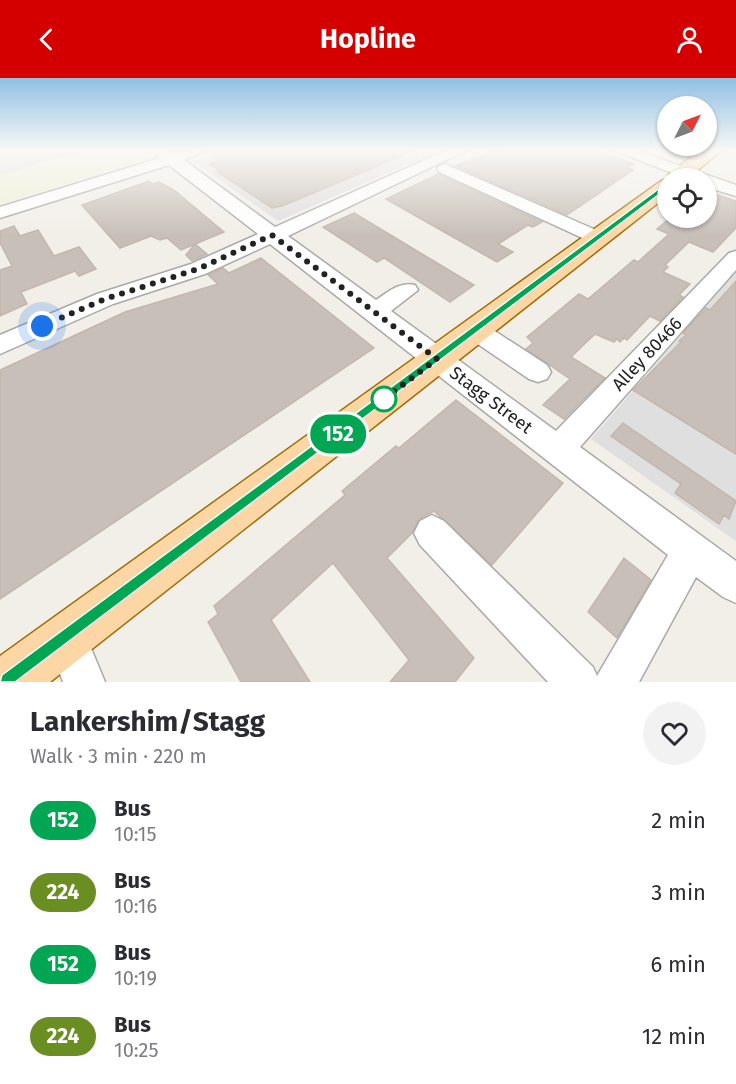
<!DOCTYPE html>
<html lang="en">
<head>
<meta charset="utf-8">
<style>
	:root { --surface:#fff; --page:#f2f2f3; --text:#2b2b33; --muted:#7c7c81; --accent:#d40000 }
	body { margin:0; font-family:"Fira Sans",sans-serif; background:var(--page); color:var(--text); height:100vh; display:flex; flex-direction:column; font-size:22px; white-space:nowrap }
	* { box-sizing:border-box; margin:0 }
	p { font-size:20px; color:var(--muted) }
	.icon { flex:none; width:33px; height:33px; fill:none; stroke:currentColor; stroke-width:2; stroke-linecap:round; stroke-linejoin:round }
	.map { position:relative; height:604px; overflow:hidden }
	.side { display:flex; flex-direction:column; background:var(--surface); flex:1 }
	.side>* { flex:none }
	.badge { padding:0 12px; border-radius:20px; font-size:21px; line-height:39px }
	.needle { width:39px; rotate:48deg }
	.fabs { position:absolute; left:657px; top:18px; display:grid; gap:12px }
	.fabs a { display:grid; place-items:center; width:60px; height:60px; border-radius:50%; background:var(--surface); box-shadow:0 2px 4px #0004; font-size:30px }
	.you { position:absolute; width:30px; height:30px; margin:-15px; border:4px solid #fff; border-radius:50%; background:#1a73e8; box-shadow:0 0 0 9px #1a73e833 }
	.map>.badge { position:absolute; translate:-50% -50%; box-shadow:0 0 0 3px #fff }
	.round { display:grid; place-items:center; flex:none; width:63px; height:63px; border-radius:32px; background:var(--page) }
	.overview { display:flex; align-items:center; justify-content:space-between; height:102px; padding:0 30px }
	h1 { font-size:28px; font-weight:700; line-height:45px }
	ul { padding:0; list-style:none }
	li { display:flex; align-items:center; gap:18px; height:72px; padding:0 30px }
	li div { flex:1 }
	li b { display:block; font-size:22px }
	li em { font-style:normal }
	li .badge { min-width:66px; font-weight:700; text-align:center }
	header { display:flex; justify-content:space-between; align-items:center; height:78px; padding:0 30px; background:var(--accent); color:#fff; font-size:27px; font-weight:700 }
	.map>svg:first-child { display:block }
	.residential { fill:#e0dfdf }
	.farmland { fill:#eef0d5 }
	.building { fill:#c7bfb8; stroke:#c4b6ab; stroke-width:1.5 }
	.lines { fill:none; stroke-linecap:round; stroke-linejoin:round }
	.minor-casing { stroke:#a9a9a9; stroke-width:3 }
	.major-casing { stroke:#a06b00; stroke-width:3 }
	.minor { fill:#fff; fill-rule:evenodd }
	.major { fill:#fcd6a4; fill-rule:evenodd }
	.line { fill:#00a651; stroke:#fff; stroke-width:1.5 }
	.walk { stroke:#222; stroke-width:6; stroke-dasharray:0 10.8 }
	.stop-dot { fill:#fff; stroke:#00a651; stroke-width:3 }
	.labels { text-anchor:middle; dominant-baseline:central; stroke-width:4.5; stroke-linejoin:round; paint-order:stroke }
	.street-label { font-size:18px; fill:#222; stroke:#fff }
</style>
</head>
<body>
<header><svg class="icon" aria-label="back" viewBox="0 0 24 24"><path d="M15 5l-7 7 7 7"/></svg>Hopline<svg class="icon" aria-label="person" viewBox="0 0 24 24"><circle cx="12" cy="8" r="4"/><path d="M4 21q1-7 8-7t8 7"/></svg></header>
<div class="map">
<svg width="736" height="604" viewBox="0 0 736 604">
	<rect width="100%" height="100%" fill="#f2efe9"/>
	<!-- residential -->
	<path class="residential" d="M 0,72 L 87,72 L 0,97 Z
		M 224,72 L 440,72 L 278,143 L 193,83 Z
		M 736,194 L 736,463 L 591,361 Z"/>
	<!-- farmland -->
	<path class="farmland" d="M 87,72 L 143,72 L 147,76 L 139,83 L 0,126 L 0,97 Z"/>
	<!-- building -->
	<path class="building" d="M 209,72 L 414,72 L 414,73 L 282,128 L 272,130 L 216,93 L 219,92 L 209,86 L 221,82 L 208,74 Z
		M 503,72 L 596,72 L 634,86 L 627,90 L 633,92 L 567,137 L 456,88 L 492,73 L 497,75 Z
		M 438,96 L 542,144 L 533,149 L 528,147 L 498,166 L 513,174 L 497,184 L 386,121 Z
		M 149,103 L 152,106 L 159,104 L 174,112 L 224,154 L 181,172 L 167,160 L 160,162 L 151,158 L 120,170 L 82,127 Z
		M 706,113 L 736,123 L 736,150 L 713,174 L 689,164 L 665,187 L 668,189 L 663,194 L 690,206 L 679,217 L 683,219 L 660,243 L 650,238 L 627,262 L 624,260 L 620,264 L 617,261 L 614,264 L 595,256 L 571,279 L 605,300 L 564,341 L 543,327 L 570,301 L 526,271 L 533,265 L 527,259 L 579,216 L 588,221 L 634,182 L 638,184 L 669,156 L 657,151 L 670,140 L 706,140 Z
		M 354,135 L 447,191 L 474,207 L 450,224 L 384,180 L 377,184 L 323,149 Z
		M 14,148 L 20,158 L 38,152 L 54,178 L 79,169 L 96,191 L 79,198 L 75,193 L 21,214 L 27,226 L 0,238 L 0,192 L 12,188 L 0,165 L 0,153 Z
		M 195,166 L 207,176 L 192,183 L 186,177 Z
		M 261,180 L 374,270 L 0,521 L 0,292 L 125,234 L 218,206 L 208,197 L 223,190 L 229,195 Z
		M 736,203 L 736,376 L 633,312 L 681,264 L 679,263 L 686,257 L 683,255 L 706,230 L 710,232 Z
		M 456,322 L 563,405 L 492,487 L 434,433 L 419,441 L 412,455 L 387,480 L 474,580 L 455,604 L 390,604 L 409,582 L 333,485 L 271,542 L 310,604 L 241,604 L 208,544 L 218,536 L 214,528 L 345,417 L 342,413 L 396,368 L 399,370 Z
		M 623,345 L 736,423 L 729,441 L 724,437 L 719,446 L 675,415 L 681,406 L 611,358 Z
		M 624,480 L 651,502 L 617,560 L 588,534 Z"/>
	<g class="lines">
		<defs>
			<path id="minor" d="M 153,72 L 170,72 L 174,75 L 207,72 L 184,82 L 275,149 L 447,72 L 467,72 L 288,158 L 376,222 C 388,214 400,203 415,207 L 418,212 L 391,233 L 556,353 L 729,175 L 736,173 L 736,192 L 580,369 L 736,483 L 736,525 L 723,519 L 696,499 L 639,604 L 548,604 L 420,467 L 414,455 L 420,443 L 432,437 L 444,443 L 593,589 L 597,598 L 668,477 L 270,166 L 205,196 L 113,226 L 0,276 L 0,257 L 97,216 L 191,186 L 258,156 L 169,87 L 0,140 L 0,129 L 160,80 Z
				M 612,72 L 635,72 L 736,107 L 736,118 L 706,109 L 706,100 L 686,100 Z
				M 445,86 L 605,156 L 608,160 L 605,164 L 591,164 L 439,94 L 437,91 L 439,88 Z
				M 475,243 L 484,246 L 547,287 L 551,294 L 547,301 L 538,304 L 529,301 L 466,258 L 463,252 L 466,246 Z
				M 67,540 L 81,546 L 105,604 L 63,604 L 47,560 L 53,546 Z"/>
			<path id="major" d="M 701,72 L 722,72 L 688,100 L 668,100 L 668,117 L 50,604 L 0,604 L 0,578 L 661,103 L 667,101 L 669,96 Z"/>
		</defs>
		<!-- minor casing -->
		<use href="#minor" class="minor-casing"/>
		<!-- major casing -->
		<use href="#major" class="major-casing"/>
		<!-- minor -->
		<use href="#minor" class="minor"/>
		<!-- major -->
		<use href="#major" class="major"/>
	</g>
	<!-- sky -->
	<linearGradient id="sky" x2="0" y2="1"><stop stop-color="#8fc0e4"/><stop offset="0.46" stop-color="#f9f8f5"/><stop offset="1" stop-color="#f9f8f5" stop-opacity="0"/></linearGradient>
	<rect width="736" height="157" fill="url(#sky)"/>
	<!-- line -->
	<path class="line" d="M 668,104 L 670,108 L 15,604 L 0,604 L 2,597 Z"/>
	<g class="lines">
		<!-- walk -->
		<path class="walk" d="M 42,248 L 105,221 L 198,191 L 272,157 L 437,281 L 384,321"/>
	</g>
	<!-- markers -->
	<circle class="stop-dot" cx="384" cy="321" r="12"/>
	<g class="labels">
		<!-- street labels -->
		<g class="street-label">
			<text transform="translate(647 276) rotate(-47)">Alley 80466</text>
			<text transform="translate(491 322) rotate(37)">Stagg Street</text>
		</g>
	</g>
</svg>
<div class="fabs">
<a><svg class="needle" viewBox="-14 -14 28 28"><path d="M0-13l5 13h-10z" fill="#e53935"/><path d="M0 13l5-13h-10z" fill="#7c7c81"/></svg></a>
<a><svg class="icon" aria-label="locate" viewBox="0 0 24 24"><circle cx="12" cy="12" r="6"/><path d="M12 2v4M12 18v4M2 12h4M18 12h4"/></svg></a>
</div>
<div class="you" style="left:42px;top:248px"></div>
<b class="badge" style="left:338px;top:356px;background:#00a651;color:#fff">152</b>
</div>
<section class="side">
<div class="overview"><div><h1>Lankershim/Stagg</h1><p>Walk · 3 min · 220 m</p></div><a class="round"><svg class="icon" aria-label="heart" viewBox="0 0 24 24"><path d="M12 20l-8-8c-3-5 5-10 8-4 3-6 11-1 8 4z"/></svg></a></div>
<ul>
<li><span class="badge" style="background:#00a651;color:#fff">152</span><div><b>Bus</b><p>10:15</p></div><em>2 min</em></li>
<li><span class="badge" style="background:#6b8e23;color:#fff">224</span><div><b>Bus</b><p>10:16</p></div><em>3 min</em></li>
<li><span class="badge" style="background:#00a651;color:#fff">152</span><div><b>Bus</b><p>10:19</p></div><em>6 min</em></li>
<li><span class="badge" style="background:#6b8e23;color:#fff">224</span><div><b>Bus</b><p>10:25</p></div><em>12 min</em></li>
</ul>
</section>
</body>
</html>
